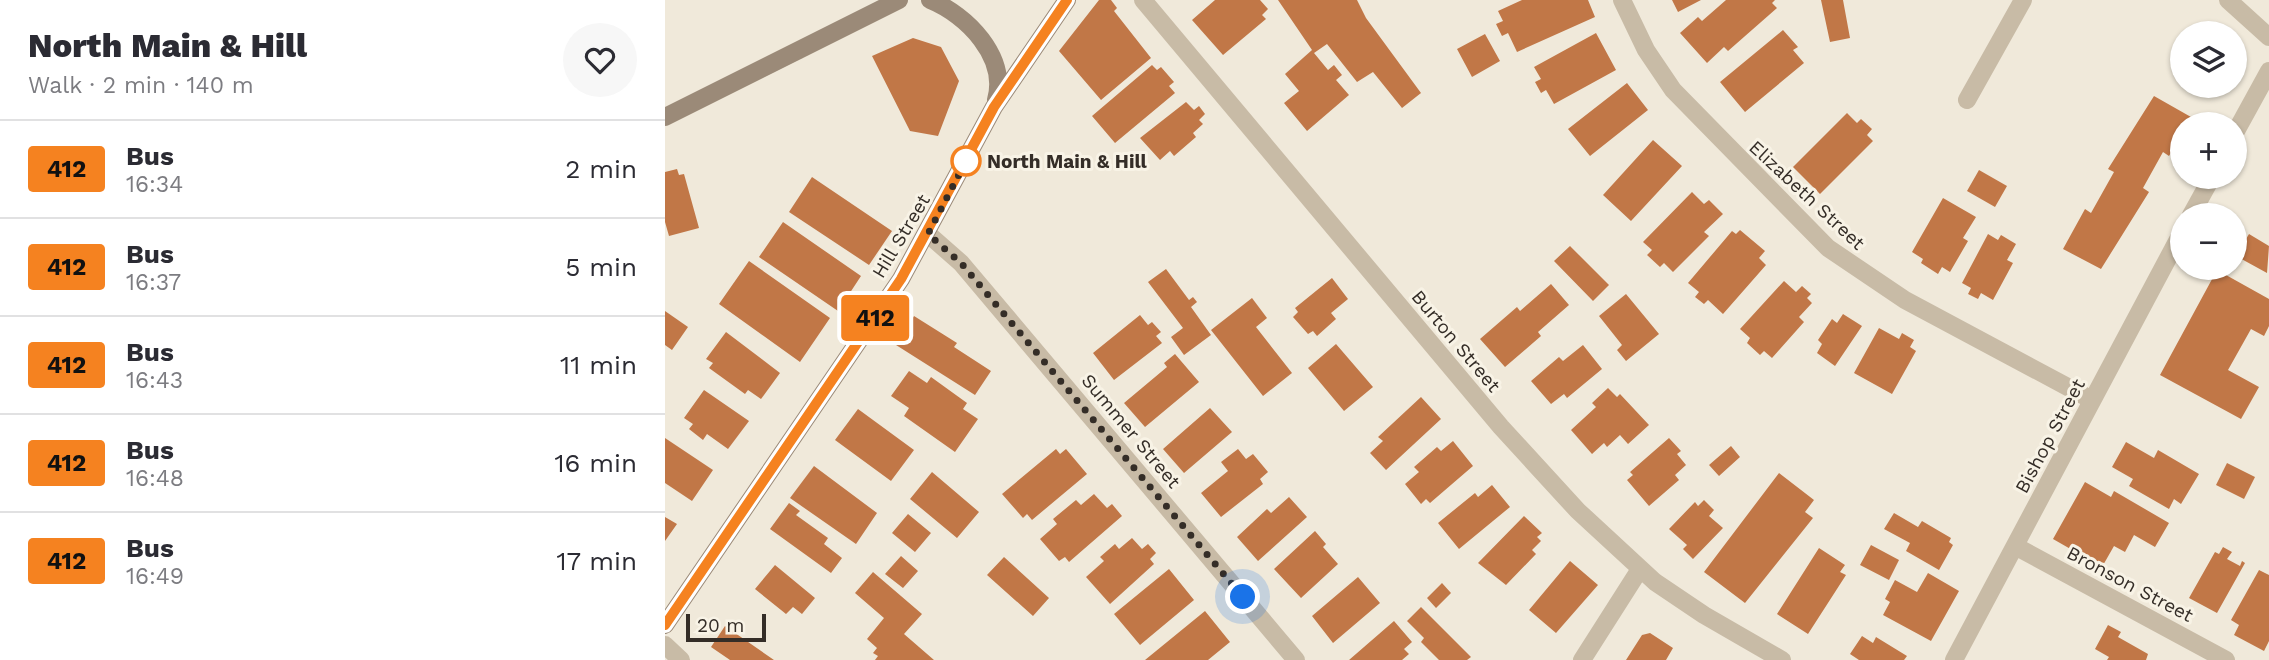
<!DOCTYPE html>
<html lang="en">
<head>
<meta charset="utf-8">
<style>
	:root { --surface:#fff; --page:#f7f7f7; --text:#2b2b33; --muted:#7c7c81; --line:#e1e1e2 }
	body { margin:0; font-family:"Work Sans",sans-serif; background:var(--page); color:var(--text); height:100vh; display:flex; flex-direction:column; font-size:26px; white-space:nowrap }
	* { box-sizing:border-box; margin:0 }
	p { font-size:23px; color:var(--muted) }
	.icon { flex:none; width:38px; height:38px; fill:none; stroke:currentColor; stroke-width:2; stroke-linecap:round; stroke-linejoin:round }
	.map { position:relative; flex:1; overflow:hidden }
	.drawer { display:flex; flex-direction:column; background:var(--surface); width:665px }
	.drawer>* { flex:none }
	.badge { padding:0 14px; border-radius:5px; font-size:24px; line-height:46px }
	.tools { position:absolute; left:1505px; top:21px; display:grid; gap:14px }
	.tools a { display:grid; place-items:center; width:77px; height:77px; border-radius:50%; background:var(--surface); box-shadow:0 2px 5px #0004; font-size:35px }
	.scale { position:absolute; left:21px; bottom:18px; width:80px; box-sizing:border-box; padding-left:7px; border:4px solid #342d27; border-top:0; font-size:19px; line-height:24px; white-space:nowrap; color:#342d27; -webkit-text-stroke:5px #f8f3e6; paint-order:stroke }
	.you { position:absolute; width:35px; height:35px; margin:-18px; border:5px solid #fff; border-radius:50%; background:#1a73e8; box-shadow:0 0 0 10px #1a73e833 }
	.map>.badge { position:absolute; translate:-50% -50%; box-shadow:0 0 0 4px #fff }
	.round { display:grid; place-items:center; flex:none; width:74px; height:74px; border-radius:37px; background:var(--page) }
	.overview { display:flex; align-items:center; justify-content:space-between; height:119px; padding:0 28px }
	h1 { font-size:33px; font-weight:800; line-height:52px }
	ul { padding:0; list-style:none }
	li { display:flex; align-items:center; gap:21px; height:98px; padding:0 28px; border-top:2px solid var(--line) }
	li div { flex:1 }
	li b { display:block; font-size:26px }
	li em { font-style:normal }
	li .badge { min-width:77px; font-weight:700; text-align:center }
	main { display:flex; flex:1; min-height:0 }
	.map>svg:first-child { display:block }
	.building { fill:#c17747 }
	.lines { fill:none; stroke-linecap:round; stroke-linejoin:round }
	.street { stroke:#c8bba6; stroke-width:18 }
	.secondary { stroke:#9b8a78; stroke-width:18 }
	.line-casing { stroke:#fff; stroke-width:16 }
	.line { stroke:#f58220; stroke-width:10 }
	.walk { stroke:#342d27; stroke-width:7; stroke-dasharray:0 12.6 }
	.stop-dot { fill:#fff; stroke:#f58220; stroke-width:3.5 }
	.labels { text-anchor:middle; dominant-baseline:central; stroke-width:6; stroke-linejoin:round; paint-order:stroke }
	.stop-label { font-size:19px; font-weight:bold; fill:#342d27; stroke:#f8f3e6; text-anchor:start }
	.street-label { font-size:19px; fill:#342d27; stroke:#f8f3e6 }
</style>
</head>
<body>
<main>
<section class="drawer">
<div class="overview"><div><h1>North Main &amp; Hill</h1><p>Walk · 2 min · 140 m</p></div><a class="round"><svg class="icon" aria-label="heart" viewBox="0 0 24 24"><path d="M12 20l-8-8c-3-5 5-10 8-4 3-6 11-1 8 4z"/></svg></a></div>
<ul>
<li><span class="badge" style="background:#f58220;color:#111">412</span><div><b>Bus</b><p>16:34</p></div><em>2 min</em></li>
<li><span class="badge" style="background:#f58220;color:#111">412</span><div><b>Bus</b><p>16:37</p></div><em>5 min</em></li>
<li><span class="badge" style="background:#f58220;color:#111">412</span><div><b>Bus</b><p>16:43</p></div><em>11 min</em></li>
<li><span class="badge" style="background:#f58220;color:#111">412</span><div><b>Bus</b><p>16:48</p></div><em>16 min</em></li>
<li><span class="badge" style="background:#f58220;color:#111">412</span><div><b>Bus</b><p>16:49</p></div><em>17 min</em></li>
</ul>
</section>
<div class="map">
<svg width="1604" height="660" viewBox="0 0 1604 660">
	<rect width="100%" height="100%" fill="#f0e9da"/>
	<!-- building -->
	<path class="building" d="M 434,0 L 446,0 L 452,8 L 449,11 L 486,58 L 436,100 L 394,51 Z
		M 550,0 L 595,0 L 603,9 L 597,15 L 601,19 L 558,55 L 527,20 Z
		M 613,0 L 692,0 L 701,18 L 756,93 L 737,108 L 708,72 L 692,82 L 662,44 L 649,53 L 663,70 L 669,65 L 677,75 L 671,80 L 684,95 L 642,131 L 619,103 L 634,91 L 620,74 L 647,50 Z
		M 857,0 L 923,0 L 930,17 L 852,52 L 843,33 L 837,36 L 831,24 L 838,21 L 833,11 Z
		M 1007,0 L 1036,0 L 1013,12 Z
		M 1061,0 L 1110,0 L 1107,3 L 1112,8 L 1063,51 L 1059,47 L 1042,63 L 1015,33 L 1033,17 L 1037,21 Z
		M 1156,0 L 1178,0 L 1185,38 L 1165,42 Z
		M 1118,30 L 1133,47 L 1128,50 L 1139,63 L 1080,112 L 1055,82 Z
		M 931,33 L 951,70 L 889,104 L 881,90 L 876,93 L 870,82 L 876,79 L 869,67 Z
		M 820,34 L 835,61 L 807,77 L 792,49 Z
		M 248,38 L 276,47 L 294,81 L 273,136 L 245,131 L 207,56 Z
		M 487,65 L 492,70 L 496,67 L 509,82 L 504,86 L 510,93 L 450,143 L 427,116 Z
		M 962,83 L 983,110 L 925,156 L 903,129 Z
		M 1489,96 L 1526,117 L 1522,124 L 1517,124 L 1517,133 L 1504,156 L 1498,152 L 1478,188 L 1484,192 L 1436,269 L 1398,249 L 1420,209 L 1426,213 L 1449,172 L 1443,169 Z
		M 521,102 L 529,110 L 534,106 L 540,114 L 534,120 L 538,124 L 528,133 L 531,137 L 509,156 L 505,151 L 495,160 L 475,138 Z
		M 1182,113 L 1192,123 L 1196,119 L 1207,129 L 1202,135 L 1208,141 L 1155,194 L 1128,167 Z
		M 988,140 L 1017,166 L 966,221 L 938,195 Z
		M 12,169 L 14,175 L 19,174 L 34,228 L 4,236 L 0,222 L 0,172 Z
		M 1314,170 L 1342,186 L 1330,207 L 1302,191 Z
		M 147,177 L 227,231 L 204,265 L 124,212 Z
		M 1027,192 L 1039,204 L 1044,200 L 1058,214 L 1039,232 L 1044,236 L 1008,272 L 999,263 L 995,267 L 982,255 L 987,250 L 978,242 Z
		M 1278,198 L 1311,217 L 1298,238 L 1303,241 L 1285,272 L 1277,267 L 1273,274 L 1256,263 L 1258,259 L 1247,252 Z
		M 118,222 L 196,276 L 173,311 L 94,257 Z
		M 1075,230 L 1100,251 L 1094,258 L 1101,265 L 1058,314 L 1043,300 L 1039,304 L 1030,297 L 1034,292 L 1023,283 L 1067,231 L 1071,234 Z
		M 1323,234 L 1333,240 L 1336,235 L 1351,244 L 1342,260 L 1348,263 L 1328,300 L 1316,293 L 1313,299 L 1303,294 L 1306,288 L 1297,283 Z
		M 1584,234 L 1604,246 L 1602,273 L 1571,256 Z
		M 905,246 L 944,285 L 928,301 L 889,261 Z
		M 84,261 L 165,318 L 135,362 L 54,304 Z
		M 501,269 L 524,300 L 528,297 L 532,302 L 526,307 L 546,335 L 519,355 L 506,337 L 518,328 L 483,282 Z
		M 1552,270 L 1604,299 L 1604,326 L 1599,336 L 1586,329 L 1563,370 L 1594,387 L 1576,419 L 1495,375 Z
		M 667,278 L 683,299 L 666,313 L 671,319 L 652,336 L 648,331 L 643,334 L 628,317 L 633,312 L 630,308 Z
		M 1119,281 L 1131,292 L 1137,286 L 1146,294 L 1142,298 L 1147,303 L 1134,317 L 1139,322 L 1107,358 L 1099,351 L 1095,355 L 1082,343 L 1085,338 L 1075,329 Z
		M 886,284 L 904,305 L 873,332 L 876,336 L 840,367 L 815,339 L 852,307 L 855,311 Z
		M 961,294 L 994,334 L 961,361 L 952,350 L 957,345 L 934,316 Z
		M 587,298 L 602,318 L 591,327 L 627,373 L 598,396 L 546,330 Z
		M 0,311 L 23,327 L 7,350 L 0,345 Z
		M 1178,314 L 1197,326 L 1170,366 L 1152,353 L 1157,344 L 1153,340 L 1167,319 L 1172,323 Z
		M 475,315 L 483,325 L 487,322 L 496,332 L 491,336 L 497,343 L 449,380 L 428,353 Z
		M 249,316 L 292,343 L 289,347 L 326,371 L 310,395 L 231,345 Z
		M 1214,328 L 1234,339 L 1237,333 L 1249,340 L 1245,347 L 1251,351 L 1227,394 L 1189,373 Z
		M 61,332 L 115,373 L 96,399 L 83,390 L 80,394 L 44,368 L 48,363 L 41,359 Z
		M 671,344 L 708,387 L 679,411 L 643,368 Z
		M 918,345 L 937,369 L 902,398 L 899,394 L 886,404 L 866,381 L 894,357 L 898,361 Z
		M 510,354 L 534,382 L 480,427 L 459,403 L 502,367 L 499,363 Z
		M 244,371 L 262,383 L 266,377 L 302,403 L 298,409 L 313,419 L 290,452 L 239,416 L 244,408 L 226,396 Z
		M 943,388 L 952,397 L 955,394 L 984,425 L 963,444 L 955,435 L 942,447 L 939,443 L 927,454 L 906,430 L 931,407 L 927,403 Z
		M 39,390 L 84,421 L 63,449 L 42,434 L 38,440 L 24,429 L 28,424 L 19,418 Z
		M 756,397 L 776,419 L 721,470 L 705,453 L 718,441 L 713,437 Z
		M 545,408 L 567,432 L 519,473 L 498,449 Z
		M 193,409 L 249,450 L 226,481 L 170,440 Z
		M 0,438 L 48,470 L 27,501 L 0,483 Z
		M 1004,438 L 1016,451 L 1012,454 L 1021,465 L 1010,475 L 1014,480 L 984,506 L 962,480 L 968,475 L 965,472 Z
		M 788,441 L 808,466 L 765,503 L 761,499 L 756,504 L 740,484 L 754,472 L 749,467 L 772,447 L 776,451 Z
		M 1461,442 L 1489,458 L 1493,450 L 1534,474 L 1516,504 L 1509,499 L 1504,509 L 1464,486 L 1468,479 L 1447,467 Z
		M 1066,446 L 1075,457 L 1054,476 L 1044,465 Z
		M 391,449 L 395,454 L 401,449 L 422,474 L 367,520 L 362,514 L 358,518 L 337,494 Z
		M 573,449 L 581,459 L 588,454 L 603,472 L 595,479 L 598,484 L 556,517 L 536,493 L 563,471 L 556,462 Z
		M 1562,463 L 1590,477 L 1579,499 L 1551,485 Z
		M 149,466 L 212,513 L 191,544 L 125,498 Z
		M 267,472 L 314,512 L 292,538 L 245,499 Z
		M 1114,473 L 1149,500 L 1140,512 L 1148,518 L 1080,603 L 1039,572 Z
		M 1420,482 L 1446,497 L 1449,491 L 1504,523 L 1490,547 L 1469,535 L 1460,552 L 1449,546 L 1437,567 L 1388,539 Z
		M 827,485 L 845,507 L 794,549 L 773,523 L 810,493 L 813,497 Z
		M 429,494 L 442,508 L 447,504 L 457,516 L 404,562 L 400,557 L 394,561 L 375,539 L 392,524 L 388,519 L 411,500 L 416,505 Z
		M 624,497 L 642,517 L 593,561 L 572,537 L 602,509 L 606,513 Z
		M 1039,500 L 1049,510 L 1044,516 L 1058,528 L 1028,559 L 1018,549 L 1022,545 L 1004,529 L 1030,502 L 1033,506 Z
		M 124,503 L 135,511 L 131,515 L 163,538 L 159,544 L 177,558 L 166,573 L 105,529 Z
		M 1229,513 L 1253,527 L 1257,521 L 1286,538 L 1284,542 L 1288,545 L 1274,570 L 1241,551 L 1245,543 L 1219,529 Z
		M 243,514 L 266,533 L 250,552 L 227,533 Z
		M 859,516 L 877,533 L 872,537 L 876,541 L 867,550 L 871,554 L 841,585 L 813,563 Z
		M 0,517 L 12,524 L 0,541 Z
		M 650,531 L 661,544 L 658,547 L 673,564 L 636,598 L 609,569 Z
		M 467,538 L 477,549 L 483,544 L 491,553 L 485,559 L 489,564 L 445,604 L 421,577 L 439,561 L 435,557 L 450,544 L 454,549 Z
		M 1206,545 L 1234,560 L 1224,580 L 1195,565 Z
		M 1558,547 L 1567,552 L 1562,559 L 1575,566 L 1577,561 L 1580,563 L 1552,613 L 1524,598 L 1550,552 L 1554,554 Z
		M 1154,548 L 1180,565 L 1175,572 L 1181,575 L 1143,634 L 1112,614 Z
		M 236,556 L 253,571 L 238,588 L 220,574 Z
		M 339,557 L 384,598 L 368,616 L 322,575 Z
		M 905,561 L 933,585 L 891,633 L 864,610 Z
		M 110,565 L 150,598 L 137,614 L 128,607 L 121,614 L 90,589 Z
		M 504,569 L 529,600 L 475,645 L 449,614 Z
		M 1594,570 L 1604,575 L 1604,641 L 1599,651 L 1569,635 L 1574,625 L 1566,620 Z
		M 208,572 L 257,614 L 239,634 L 269,660 L 210,660 L 213,656 L 208,653 L 212,648 L 202,639 L 219,618 L 190,593 Z
		M 1263,573 L 1294,591 L 1266,641 L 1218,615 L 1225,602 L 1220,599 L 1230,580 L 1252,592 Z
		M 693,577 L 715,603 L 668,643 L 647,616 Z
		M 777,583 L 786,593 L 771,608 L 762,598 Z
		M 756,607 L 806,657 L 802,660 L 774,660 L 756,642 L 759,638 L 742,621 Z
		M 540,611 L 565,642 L 543,660 L 480,660 Z
		M 729,621 L 747,642 L 739,649 L 744,654 L 737,660 L 684,660 Z
		M 1443,625 L 1456,632 L 1453,637 L 1483,654 L 1481,660 L 1442,660 L 1444,657 L 1430,649 Z
		M 60,626 L 109,660 L 65,660 L 46,647 Z
		M 985,633 L 1008,648 L 1001,660 L 961,660 L 977,635 Z
		M 1197,636 L 1208,643 L 1211,637 L 1242,656 L 1239,660 L 1194,660 L 1185,654 Z"/>
	<g class="lines">
		<!-- street -->
		<path class="street" d="M 478,0 L 836,427 L 913,511 L 990,582 L 1039,615 L 1117,660
			M 957,0 L 981,50 L 1008,90 L 1163,248 L 1240,300 L 1427,400
			M 1563,0 L 1604,37
			M 1302,100 L 1358,0
			M 1570,133 L 1604,71
			M 1526,215 L 1547,177
			M 263,234 L 296,263 L 631,660
			M 1350,546 L 1561,660
			M 0,645 L 16,660
			M 917,660 L 975,569
			M 1289,660 L 1517,232"/>
		<!-- secondary -->
		<path class="secondary" d="M 265,0 C 302,15 343,57 331,100
			M 0,117 L 234,0
			M 0,625 L 236,279 L 329,107 L 402,0"/>
	</g>
	<g class="lines">
		<defs>
			<path id="line" d="M 0,625 L 236,279 L 329,107 L 402,0"/>
		</defs>
		<!-- line casing -->
		<use href="#line" class="line-casing"/>
		<!-- line -->
		<use href="#line" class="line"/>
		<!-- walk -->
		<path class="walk" d="M 301,161 L 303,157 L 263,234 L 296,263 L 578,597"/>
	</g>
	<!-- markers -->
	<circle class="stop-dot" cx="301" cy="161" r="14"/>
	<g class="labels">
		<!-- stop labels -->
		<g class="stop-label">
			<text x="322" y="161">North Main &amp; Hill</text>
		</g>
		<!-- street labels -->
		<g class="street-label">
			<text transform="translate(1142 195) rotate(43)">Elizabeth Street</text>
			<text transform="translate(236 236) rotate(-59)">Hill Street</text>
			<text transform="translate(791 341) rotate(50)">Burton Street</text>
			<text transform="translate(466 431) rotate(50)">Summer Street</text>
			<text transform="translate(1385 436) rotate(-62)">Bishop Street</text>
			<text transform="translate(1465 584) rotate(28)">Bronson Street</text>
		</g>
	</g>
</svg>
<div class="tools">
<a><svg class="icon" aria-label="layers" viewBox="0 0 24 24"><path d="M12 4l9 5-9 5-9-5zM3 14l9 5 9-5"/></svg></a>
<a>+</a>
<a>−</a>
</div>
<div class="scale">20 m</div>
<div class="you" style="left:578px;top:597px"></div>
<b class="badge" style="left:210px;top:318px;background:#f58220;color:#111">412</b>
</div>
</main>
</body>
</html>
